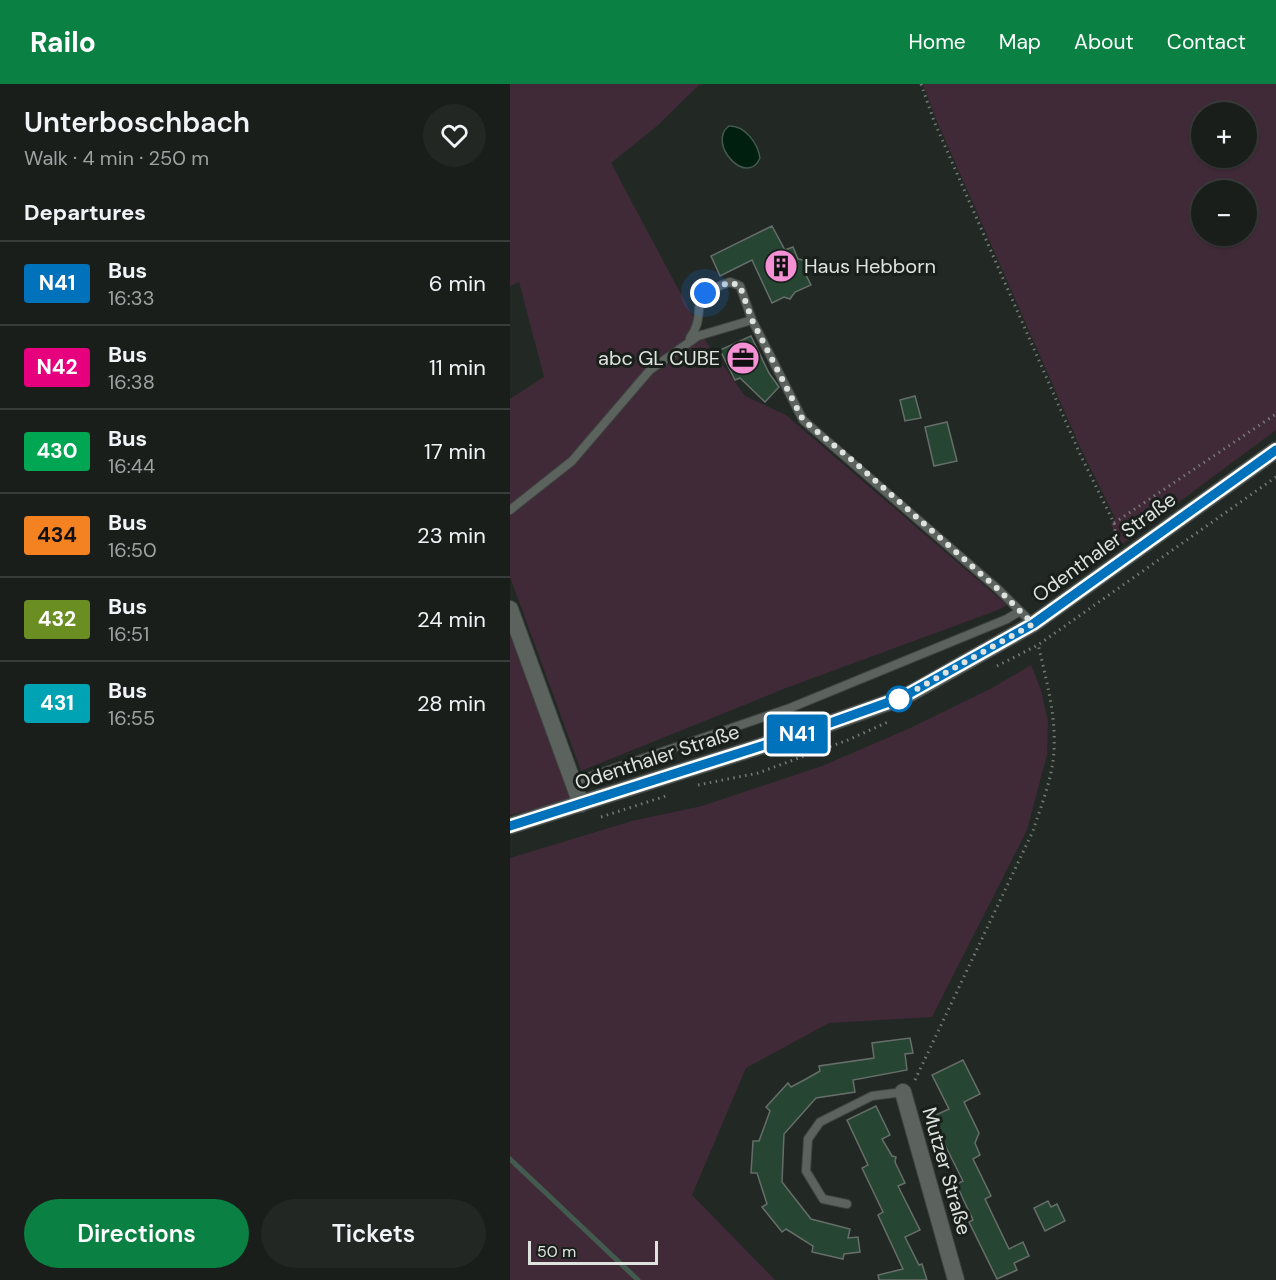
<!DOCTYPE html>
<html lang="en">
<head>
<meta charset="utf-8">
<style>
	:root { --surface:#1a1e1b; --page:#232724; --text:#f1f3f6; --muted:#9fa2a3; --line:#383c3a; --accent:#0b8043 }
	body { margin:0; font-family:"DM Sans",sans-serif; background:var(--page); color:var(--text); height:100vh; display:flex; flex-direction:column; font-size:22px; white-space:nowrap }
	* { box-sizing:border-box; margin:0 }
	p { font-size:20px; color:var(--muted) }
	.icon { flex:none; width:33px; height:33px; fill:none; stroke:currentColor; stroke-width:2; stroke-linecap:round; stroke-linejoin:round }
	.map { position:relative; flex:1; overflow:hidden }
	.sheet { display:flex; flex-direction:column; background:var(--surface); width:510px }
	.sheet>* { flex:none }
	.badge { padding:0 12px; border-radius:4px; font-size:21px; line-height:39px }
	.controls { position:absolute; left:681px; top:18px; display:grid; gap:12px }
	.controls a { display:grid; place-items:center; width:66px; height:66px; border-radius:50%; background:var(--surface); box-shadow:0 2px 4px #0004,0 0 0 2px var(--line); font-size:30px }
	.scale { position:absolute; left:18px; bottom:15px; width:130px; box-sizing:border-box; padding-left:6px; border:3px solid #dee3e0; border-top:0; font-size:16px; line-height:21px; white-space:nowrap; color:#dee3e0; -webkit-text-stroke:4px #191f1b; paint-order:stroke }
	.you { position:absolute; width:30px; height:30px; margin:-15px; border:4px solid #fff; border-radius:50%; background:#1a73e8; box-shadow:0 0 0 9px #1a73e833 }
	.map>.badge { position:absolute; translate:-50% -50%; box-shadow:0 0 0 3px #fff }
	h2 { padding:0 24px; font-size:22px; line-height:54px }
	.round { display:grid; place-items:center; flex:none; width:63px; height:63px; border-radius:32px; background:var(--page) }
	.overview { display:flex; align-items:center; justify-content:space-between; height:102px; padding:0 24px }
	h1 { font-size:28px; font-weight:600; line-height:45px }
	.cta { display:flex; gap:12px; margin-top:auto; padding:12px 24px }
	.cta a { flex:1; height:69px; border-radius:36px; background:var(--accent); color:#fff; font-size:24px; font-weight:600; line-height:69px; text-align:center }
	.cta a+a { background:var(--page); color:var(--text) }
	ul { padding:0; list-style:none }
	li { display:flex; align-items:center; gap:18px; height:84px; padding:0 24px; border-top:2px solid var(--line) }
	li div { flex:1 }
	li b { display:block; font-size:22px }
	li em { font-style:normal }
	li .badge { min-width:66px; font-weight:700; text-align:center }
	header { display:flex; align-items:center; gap:36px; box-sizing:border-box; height:84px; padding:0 30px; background:var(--accent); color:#fff }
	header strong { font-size:28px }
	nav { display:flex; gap:33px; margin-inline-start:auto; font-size:21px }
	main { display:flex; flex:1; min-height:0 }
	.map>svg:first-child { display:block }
	.green { fill:#402a38; fill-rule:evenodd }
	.water { fill:#011f0f; stroke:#435a4e; stroke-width:1.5 }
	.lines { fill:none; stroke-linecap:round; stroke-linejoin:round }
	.stream { stroke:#435a4e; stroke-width:5 }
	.building { fill:#274533; stroke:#666e69; stroke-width:1.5 }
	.service-casing { stroke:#3e4340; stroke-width:10 }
	.minor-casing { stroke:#3e4340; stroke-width:18 }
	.secondary-casing { stroke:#3e4340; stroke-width:18 }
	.path { stroke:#747976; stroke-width:3; stroke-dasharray:1.5 4.5; stroke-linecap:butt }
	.service { stroke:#5c635e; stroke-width:8 }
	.minor { stroke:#5c635e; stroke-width:16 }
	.secondary { stroke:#5c635e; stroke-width:16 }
	.line-casing { stroke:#fff; stroke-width:14 }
	.line { stroke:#0072bc; stroke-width:9 }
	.walk { stroke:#dee3e0; stroke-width:6; stroke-dasharray:0 10.8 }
	.stop-dot { fill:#fff; stroke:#0072bc; stroke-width:3 }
	.labels { text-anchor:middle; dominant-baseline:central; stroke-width:6; stroke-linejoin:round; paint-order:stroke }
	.poi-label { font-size:20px; fill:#dee3e0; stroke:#191f1b; text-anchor:start }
	.street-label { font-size:20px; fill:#dee3e0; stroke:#191f1b }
</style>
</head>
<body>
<header>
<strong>Railo</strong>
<nav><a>Home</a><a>Map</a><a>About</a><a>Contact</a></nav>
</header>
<main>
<section class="sheet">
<div class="overview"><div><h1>Unterboschbach</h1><p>Walk · 4 min · 250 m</p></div><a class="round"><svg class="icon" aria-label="heart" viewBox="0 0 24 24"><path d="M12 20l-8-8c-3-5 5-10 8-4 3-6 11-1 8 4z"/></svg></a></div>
<h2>Departures</h2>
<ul>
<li><span class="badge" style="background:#0072bc;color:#fff">N41</span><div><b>Bus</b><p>16:33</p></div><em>6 min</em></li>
<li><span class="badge" style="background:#e6007e;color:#fff">N42</span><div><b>Bus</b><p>16:38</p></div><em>11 min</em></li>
<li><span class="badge" style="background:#00a651;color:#fff">430</span><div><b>Bus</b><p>16:44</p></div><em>17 min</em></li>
<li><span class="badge" style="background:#f58220;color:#111">434</span><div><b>Bus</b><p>16:50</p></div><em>23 min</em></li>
<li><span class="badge" style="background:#6b8e23;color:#fff">432</span><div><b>Bus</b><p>16:51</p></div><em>24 min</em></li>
<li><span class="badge" style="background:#00a3b4;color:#fff">431</span><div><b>Bus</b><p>16:55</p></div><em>28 min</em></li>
</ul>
<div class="cta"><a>Directions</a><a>Tickets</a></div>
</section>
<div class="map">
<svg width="766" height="1196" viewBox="0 0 766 1196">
	<rect width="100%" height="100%" fill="#222824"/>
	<!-- green -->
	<path class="green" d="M 0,0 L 194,0 L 189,1 L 147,42 L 101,79 L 197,259 L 235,312 L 276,331 L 497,521 L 488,526 L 276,604 L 71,687 L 0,493 L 0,315 L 34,293 L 9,198 L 0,202 Z
		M 413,0 L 766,0 L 766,346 L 610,462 L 601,440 L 605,434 L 571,365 L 426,35 ZM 692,28 L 736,28 L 736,74 L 692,74 ZM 692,106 L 736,106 L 736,152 L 692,152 Z
		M 0,532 L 66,715 L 0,731 Z
		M 521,581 L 531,606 L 538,638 L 537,671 L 517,746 L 422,933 L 319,939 L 236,984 L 182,1111 L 265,1196 L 0,1196 L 0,774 L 122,737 L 192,722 L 312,682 L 398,645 L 482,604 Z"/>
	<!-- water -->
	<path class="water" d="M 219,42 C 235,41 248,60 250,74 C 237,104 196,59 219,42 Z"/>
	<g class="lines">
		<!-- stream -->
		<path class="stream" d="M 0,1075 L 128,1196"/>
	</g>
	<!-- building -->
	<path class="building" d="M 262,142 L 275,166 L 283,163 L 288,175 L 293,176 L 296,180 L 295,189 L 301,201 L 285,208 L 280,215 L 274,213 L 262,219 L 242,176 L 210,192 L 201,172 Z
		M 241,252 L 259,289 L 269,303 L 255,318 L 230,294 L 225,296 L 210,266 Z
		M 405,312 L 411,334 L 395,337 L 390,316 Z
		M 437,338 L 447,377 L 424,382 L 415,343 Z
		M 400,954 L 403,969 L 395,970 L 397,986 L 343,996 L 345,1008 L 306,1014 L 274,1050 L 272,1098 L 301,1135 L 340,1145 L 338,1154 L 348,1153 L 350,1168 L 334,1170 L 333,1175 L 302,1168 L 303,1162 L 276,1145 L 272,1148 L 252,1123 L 257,1120 L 247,1089 L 241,1089 L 243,1057 L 249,1057 L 260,1027 L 256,1023 L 278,999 L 281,1003 L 296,995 L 310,987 L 309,982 L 364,974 L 362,959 Z
		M 453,976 L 470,1010 L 454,1018 L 469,1049 L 465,1059 L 470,1071 L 463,1075 L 481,1112 L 475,1115 L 499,1165 L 513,1158 L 519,1172 L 504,1179 L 507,1186 L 487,1195 L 459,1138 L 463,1136 L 446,1100 L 453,1097 L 432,1055 L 424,1032 L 439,1025 L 422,991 Z
		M 366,1022 L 380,1051 L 372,1055 L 382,1072 L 386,1073 L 385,1078 L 395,1099 L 388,1102 L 410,1146 L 395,1153 L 409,1181 L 412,1180 L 417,1196 L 369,1196 L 368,1191 L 393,1185 L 368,1131 L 373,1128 L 352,1084 L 358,1081 L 337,1036 Z
		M 538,1117 L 541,1123 L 547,1120 L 555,1137 L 535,1147 L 524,1124 Z"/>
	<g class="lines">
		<defs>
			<path id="service" d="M 180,254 C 200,226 172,214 220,198 L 230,202 L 242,236
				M 0,426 L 62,377 L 140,286 L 188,252 L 242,236 L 293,336 L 489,506 L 523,540
				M 64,698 L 280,624 L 497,535 L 510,527
				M 337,1120 L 313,1115 L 296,1087 L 298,1055 L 310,1038 L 362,1012 L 393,1008"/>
			<path id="minor" d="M 0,525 L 71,720
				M 393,1008 L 446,1196"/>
			<path id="secondary" d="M 0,742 L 292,649 L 394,613 L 523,540 L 766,366"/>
		</defs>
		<!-- service casing -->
		<use href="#service" class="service-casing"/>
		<!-- minor casing -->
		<use href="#minor" class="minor-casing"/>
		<!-- secondary casing -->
		<use href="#secondary" class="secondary-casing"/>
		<!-- path -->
		<path class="path" d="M 411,0 L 424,37 L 570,370 L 604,439 C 605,444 606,448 603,452 C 597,466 553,489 540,499 C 532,504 527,512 520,518
			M 604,439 L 766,330
			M 487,582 L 528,561 L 766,393
			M 188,701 L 248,689 L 338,656 L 380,637
			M 91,733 L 159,711
			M 405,996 L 523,747 C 531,722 543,693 544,666 C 546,630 536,595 528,560"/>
		<!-- service -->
		<use href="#service" class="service"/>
		<!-- minor -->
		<use href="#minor" class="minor"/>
		<!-- secondary -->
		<use href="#secondary" class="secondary"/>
	</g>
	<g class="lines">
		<defs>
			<path id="line" d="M 0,742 L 292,649 L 393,613 L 523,540 L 766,366"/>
		</defs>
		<!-- line casing -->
		<use href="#line" class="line-casing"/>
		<!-- line -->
		<use href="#line" class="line"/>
		<!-- walk -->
		<path class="walk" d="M 195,209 L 220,198 L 230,202 L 242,236 L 293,336 L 342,376 L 489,506 L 523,540 L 389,615"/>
	</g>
	<!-- icons -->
	<defs>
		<symbol id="building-disc" viewBox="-11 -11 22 22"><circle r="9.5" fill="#f491d4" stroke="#191f1b"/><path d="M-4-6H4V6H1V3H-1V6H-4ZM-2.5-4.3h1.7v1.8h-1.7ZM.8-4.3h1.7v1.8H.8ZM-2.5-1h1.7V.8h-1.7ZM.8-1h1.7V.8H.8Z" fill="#111"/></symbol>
		<symbol id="office-disc" viewBox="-11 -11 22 22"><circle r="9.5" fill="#f491d4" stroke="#191f1b"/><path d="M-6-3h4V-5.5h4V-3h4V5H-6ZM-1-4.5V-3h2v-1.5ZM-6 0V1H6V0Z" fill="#111"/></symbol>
	</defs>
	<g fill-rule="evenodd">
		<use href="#building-disc" x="252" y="163" width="38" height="38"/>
		<use href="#office-disc" x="214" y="255" width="38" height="38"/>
	</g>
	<!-- markers -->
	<circle class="stop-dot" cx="389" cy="615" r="12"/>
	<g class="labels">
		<!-- poi labels -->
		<g class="poi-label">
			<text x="294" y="182">Haus Hebborn</text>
			<text x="210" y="274" text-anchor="end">abc GL CUBE</text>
		</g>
		<!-- street labels -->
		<g class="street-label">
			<text transform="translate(594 463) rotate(-36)">Odenthaler Straße</text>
			<text transform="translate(147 673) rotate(-18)">Odenthaler Straße</text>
			<text transform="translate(437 1087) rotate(74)">Mutzer Straße</text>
		</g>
	</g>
</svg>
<div class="controls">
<a>+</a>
<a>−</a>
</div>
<div class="scale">50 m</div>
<div class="you" style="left:195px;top:209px"></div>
<b class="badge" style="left:287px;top:650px;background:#0072bc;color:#fff">N41</b>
</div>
</main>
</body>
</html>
